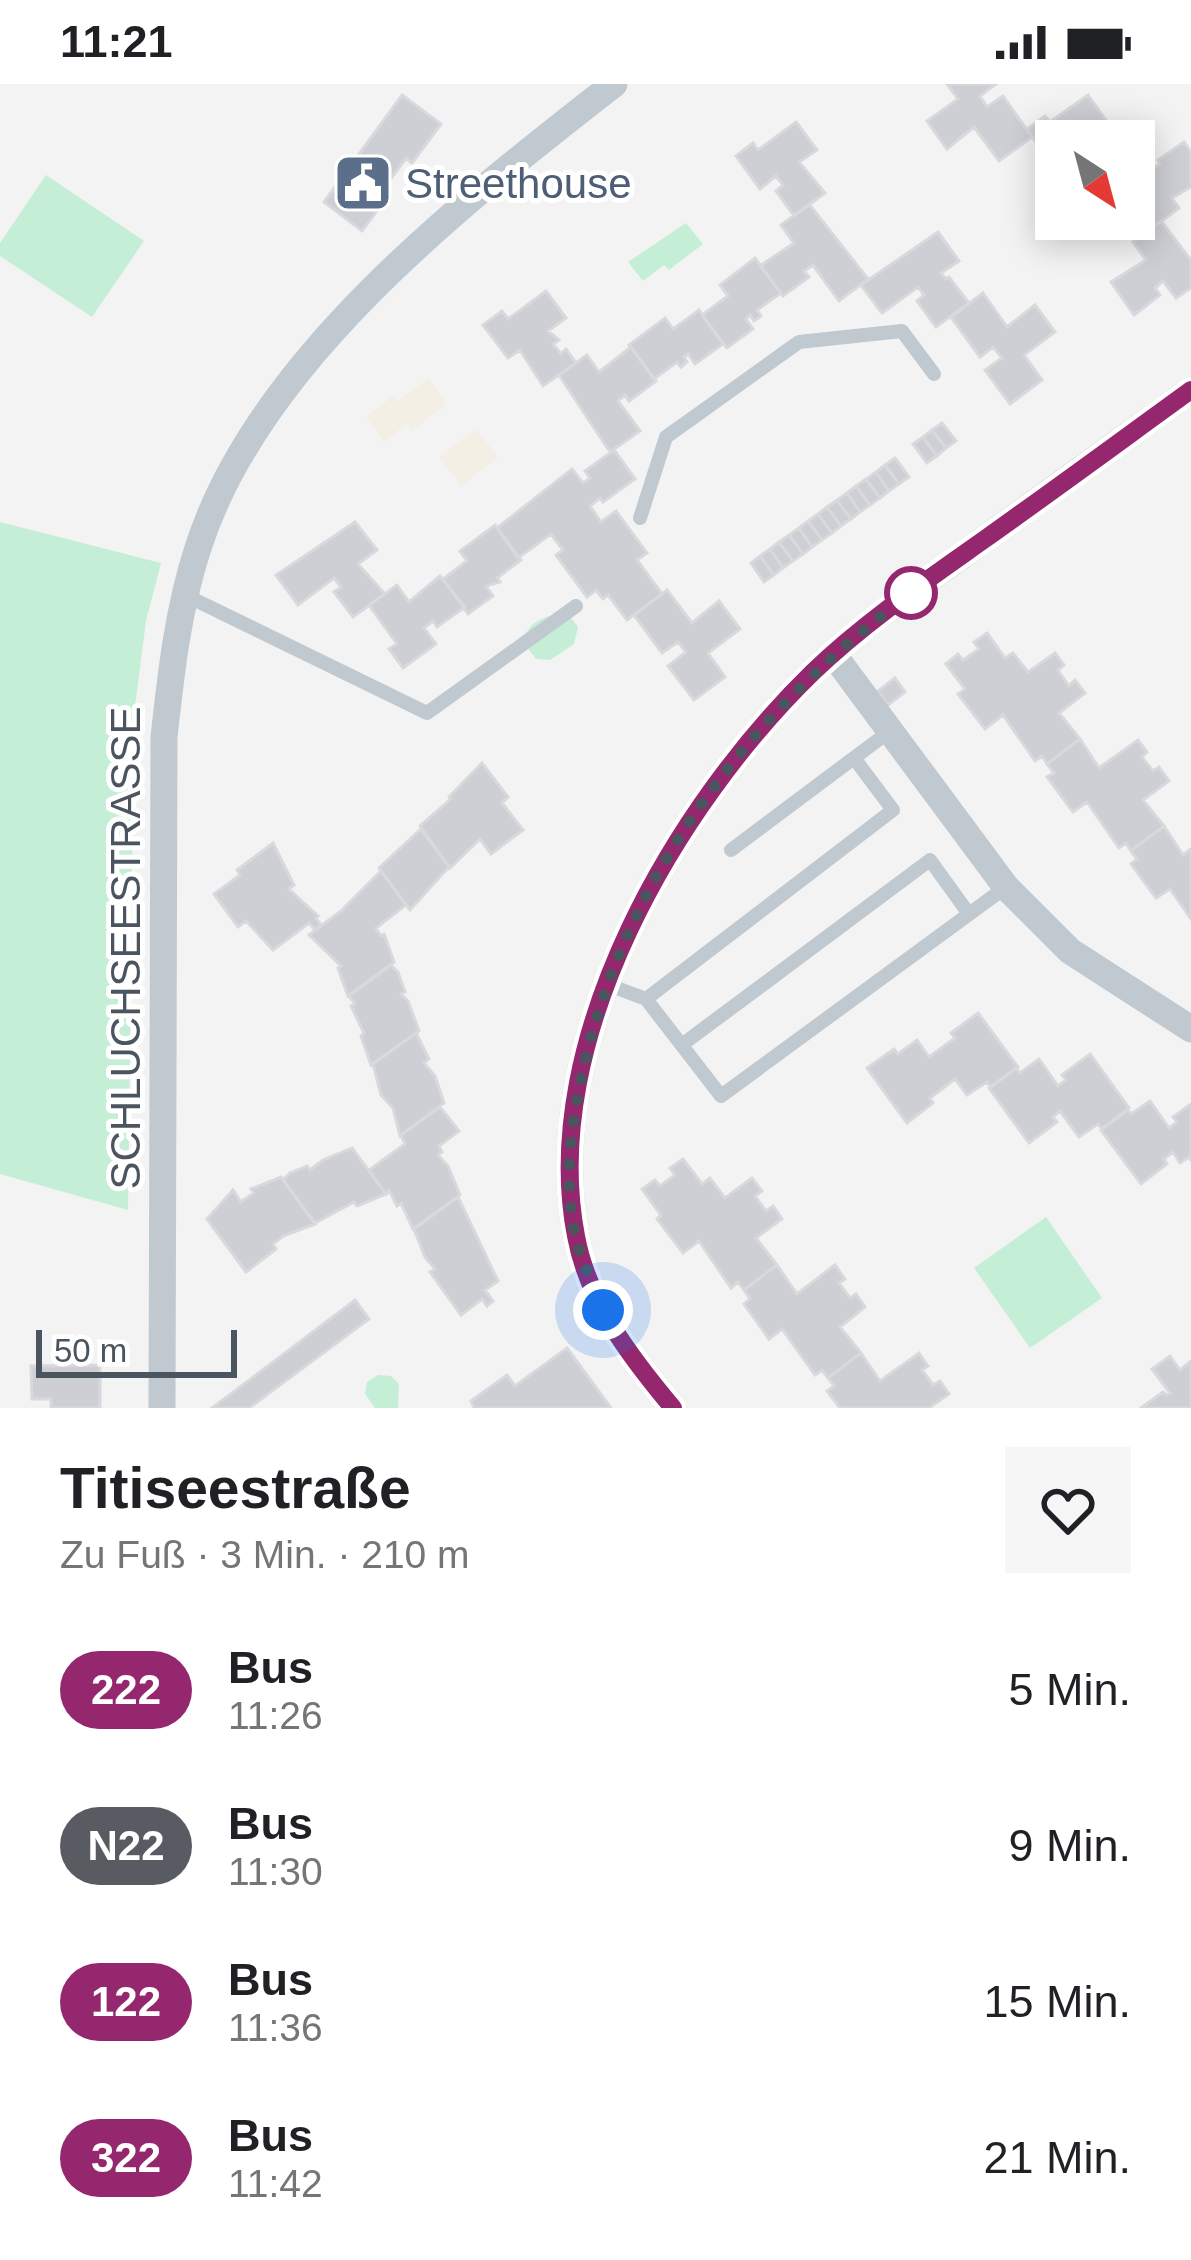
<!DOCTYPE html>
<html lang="de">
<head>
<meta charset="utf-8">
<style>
	:root { --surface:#fff; --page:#f6f6f6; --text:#202124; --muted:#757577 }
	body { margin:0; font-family:Helvetica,sans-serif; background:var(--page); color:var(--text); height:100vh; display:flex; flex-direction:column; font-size:45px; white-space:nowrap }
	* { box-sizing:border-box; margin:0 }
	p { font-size:39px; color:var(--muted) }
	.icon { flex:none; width:66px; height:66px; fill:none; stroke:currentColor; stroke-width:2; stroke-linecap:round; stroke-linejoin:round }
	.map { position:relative; height:1324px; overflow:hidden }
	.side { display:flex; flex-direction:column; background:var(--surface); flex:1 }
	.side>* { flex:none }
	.badge { padding:0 24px; border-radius:39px; font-size:42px; line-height:78px }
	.needle { width:78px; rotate:144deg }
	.controls { position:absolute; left:1035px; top:36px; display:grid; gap:24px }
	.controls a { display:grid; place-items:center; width:120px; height:120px; border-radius:0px; background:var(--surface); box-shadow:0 6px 30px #0003; font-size:60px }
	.scale { position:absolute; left:36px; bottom:30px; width:201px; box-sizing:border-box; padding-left:12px; border:6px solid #4b555f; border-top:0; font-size:33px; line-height:42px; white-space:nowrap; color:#4b555f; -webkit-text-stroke:9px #fff; paint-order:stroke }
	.you { position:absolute; width:60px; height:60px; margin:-30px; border:9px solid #fff; border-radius:50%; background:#1a73e8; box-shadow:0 0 0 18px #1a73e833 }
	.map>.badge { position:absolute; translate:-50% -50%; box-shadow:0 0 0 6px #fff }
	.round { display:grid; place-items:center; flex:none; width:126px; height:126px; border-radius:0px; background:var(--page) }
	.overview { display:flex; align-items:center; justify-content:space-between; height:204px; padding:0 60px }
	h1 { font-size:57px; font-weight:700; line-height:90px }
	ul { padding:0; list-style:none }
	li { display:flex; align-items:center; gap:36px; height:156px; padding:0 60px }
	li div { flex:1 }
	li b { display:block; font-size:45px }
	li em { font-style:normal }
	li .badge { min-width:132px; font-weight:700; text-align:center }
	.status { display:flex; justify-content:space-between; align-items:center; height:84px; padding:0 60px; background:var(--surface); direction:ltr }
	.status svg { height:33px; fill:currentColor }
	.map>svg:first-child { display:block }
	.green { fill:#c5eed6 }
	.sand { fill:#f4efe5 }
	.building { fill:#cdcfd4; stroke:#d7d9dd; stroke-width:3 }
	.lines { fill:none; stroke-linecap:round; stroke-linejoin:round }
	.lane { stroke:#c1c9d0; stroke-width:14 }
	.street { stroke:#c1c9d0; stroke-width:27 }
	.line-casing { stroke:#fff; stroke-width:27 }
	.line { stroke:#95276e; stroke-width:18 }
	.walk { stroke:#4b555f; stroke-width:12; stroke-dasharray:0 21.6 }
	.stop-dot { fill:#fff; stroke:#95276e; stroke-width:6 }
	.labels { text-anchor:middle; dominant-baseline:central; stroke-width:10; stroke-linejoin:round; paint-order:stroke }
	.service-label { font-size:42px; fill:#4e5e75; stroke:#fff; text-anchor:start }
	.street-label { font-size:42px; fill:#4b555f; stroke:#fff }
</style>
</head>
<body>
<div class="status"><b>11:21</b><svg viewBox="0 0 49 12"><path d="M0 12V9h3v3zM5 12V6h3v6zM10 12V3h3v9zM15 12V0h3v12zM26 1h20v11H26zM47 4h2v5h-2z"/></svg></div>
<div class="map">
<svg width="1191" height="1324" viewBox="0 0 1191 1324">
	<rect width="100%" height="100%" fill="#f4f3f3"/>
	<!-- green -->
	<path class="green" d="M 46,91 L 144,157 L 92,233 L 0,172 L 0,159 Z
		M 686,139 L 703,160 L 669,186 L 664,181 L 643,197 L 628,178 Z
		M 0,438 L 161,479 L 146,537 L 134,630 L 128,1126 L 0,1090 Z
		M 568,530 L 578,543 L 574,560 L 550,576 L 536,575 L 523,558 C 529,535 547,531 568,530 Z
		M 1046,1133 L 1102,1214 L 1030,1264 L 974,1184 Z
		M 378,1291 L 391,1292 L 399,1300 L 398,1324 L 375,1324 L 365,1310 L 367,1298 Z"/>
	<!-- sand -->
	<path class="sand" d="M 429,294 L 447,320 L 412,347 L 406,340 L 384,358 L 366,333 L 393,312 L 398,317 Z
		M 476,345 L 498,373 L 461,402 L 439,373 Z"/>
	<!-- building -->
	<path class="building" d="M 947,0 L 996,0 L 980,12 L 987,23 L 1003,12 L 1032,53 L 999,77 L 974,43 L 947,65 L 927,37 L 958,15 Z
		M 402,11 L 441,40 L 412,79 L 406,74 L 373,119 L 379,124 L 362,147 L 324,118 Z
		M 1088,11 L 1108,39 L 1091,52 L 1094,57 L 1056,57 L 1056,76 L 1051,80 L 1027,45 L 1045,32 L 1050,38 Z
		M 796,38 L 817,66 L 799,78 L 825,109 L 794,132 L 776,107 L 783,101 L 776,92 L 760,105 L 736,72 L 753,59 L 758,66 Z
		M 1184,58 L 1191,68 L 1191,103 L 1172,114 L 1179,124 L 1147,148 L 1134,132 L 1141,125 L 1134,116 L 1134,72 L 1142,67 L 1154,84 L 1160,80 L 1158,76 Z
		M 809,120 L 868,195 L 839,217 L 813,181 L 804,187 L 809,193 L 783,212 L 760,182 L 794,159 L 781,141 Z
		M 1161,137 L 1191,176 L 1191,204 L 1176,214 L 1163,197 L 1155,204 L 1160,211 L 1134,231 L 1111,198 L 1146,176 L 1133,158 Z
		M 938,148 L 959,177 L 941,189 L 946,195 L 949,193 L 969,219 L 936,243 L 917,217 L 924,211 L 918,203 L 882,229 L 861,201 Z
		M 755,174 L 781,209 L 757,226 L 761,232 L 754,237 L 750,231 L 746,235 L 753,245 L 727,264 L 702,231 L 728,212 L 720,201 Z
		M 546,207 L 566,234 L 548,247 L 559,256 L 553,260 L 561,270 L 566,265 L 576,279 L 543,302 L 520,266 L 508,274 L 483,241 L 502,227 L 508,235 Z
		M 983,209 L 1007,243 L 1035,221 L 1055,248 L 1024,271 L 1042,296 L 1010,320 L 985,286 L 1002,274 L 993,263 L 980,273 L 951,233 Z
		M 699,226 L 723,260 L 695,280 L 688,270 L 684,273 L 687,278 L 681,283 L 677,278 L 654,295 L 629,261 L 665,234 L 673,245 Z
		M 631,263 L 656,297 L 629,317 L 625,311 L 618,317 L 640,347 L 610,368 L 559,291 L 587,271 L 599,288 Z
		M 942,339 L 956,357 L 946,364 L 932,346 Z
		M 932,346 L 946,364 L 937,372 L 923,353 Z
		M 923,353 L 937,372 L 927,379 L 913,360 Z
		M 614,366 L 635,395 L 603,418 L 600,414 L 590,422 L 601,438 L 616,427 L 647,469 L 637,476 L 662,510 L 627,536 L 608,511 L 603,515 L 596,506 L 587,513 L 556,471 L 563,466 L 551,450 L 518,474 L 497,444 L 572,385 L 583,399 L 590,394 L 585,387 Z
		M 895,374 L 909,393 L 899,400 L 885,381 Z
		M 885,381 L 899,400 L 889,407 L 876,388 Z
		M 876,388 L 889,407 L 880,414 L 866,395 Z
		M 866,395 L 880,414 L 870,421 L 856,402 Z
		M 856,402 L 870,421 L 860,428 L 847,409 Z
		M 847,409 L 860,428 L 851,435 L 837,416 Z
		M 837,416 L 851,435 L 841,442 L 827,423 Z
		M 827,423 L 841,442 L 832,449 L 818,430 Z
		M 818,430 L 832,449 L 822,456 L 808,437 Z
		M 808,437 L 822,456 L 812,463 L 799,444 Z
		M 355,438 L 377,466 L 358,480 L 385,510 L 353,533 L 334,508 L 341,503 L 334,494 L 298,521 L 276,491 Z
		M 495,441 L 521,476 L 497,494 L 500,498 L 486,502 L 493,512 L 468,530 L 443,495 L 467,477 L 460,467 Z
		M 799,444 L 812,463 L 803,470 L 789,451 Z
		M 789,451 L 803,470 L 793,477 L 779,458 Z
		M 779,458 L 793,477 L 783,484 L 770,465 Z
		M 770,465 L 783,484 L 774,491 L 760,472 Z
		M 760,472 L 774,491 L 764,498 L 751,479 Z
		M 440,492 L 465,523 L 437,543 L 433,537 L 424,544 L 436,560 L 403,584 L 389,565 L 397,560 L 369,521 L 397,501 L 409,518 Z
		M 667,506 L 692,539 L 719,517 L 740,545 L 708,569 L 725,593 L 694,616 L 668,582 L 686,568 L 678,558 L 662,569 L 634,531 Z
		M 987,549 L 1005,574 L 1013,569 L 1028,588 L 1055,569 L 1064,581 L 1058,586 L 1069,602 L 1075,596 L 1085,609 L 1059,629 L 1080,655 L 1047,680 L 1042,672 L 1035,677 L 1003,631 L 985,645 L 958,610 L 965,605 L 946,580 L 958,570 L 963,576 L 979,565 L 974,558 Z
		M 895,594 L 905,608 L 888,621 L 878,607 Z
		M 1080,655 L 1099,684 L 1138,656 L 1147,668 L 1142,673 L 1153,687 L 1159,683 L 1169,697 L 1143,716 L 1164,742 L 1131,767 L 1126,759 L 1119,764 L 1087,718 L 1073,728 L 1047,693 L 1054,689 L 1047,680 Z
		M 482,679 L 508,713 L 502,719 L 523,746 L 491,770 L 480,755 L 450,784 L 420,742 L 451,715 L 449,713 Z
		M 1164,742 L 1183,771 L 1191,765 L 1191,835 L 1170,805 L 1156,814 L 1131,780 L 1137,775 L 1131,767 Z
		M 421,745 L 449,783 L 410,826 L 379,784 Z
		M 273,759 L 294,801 L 289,805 L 318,832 L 316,834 L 321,841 L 315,846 L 309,839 L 273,866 L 246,837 L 238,843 L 214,810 L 240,791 L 237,786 Z
		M 381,787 L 406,821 L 376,844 L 381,852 L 384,850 L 394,878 L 348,912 L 338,884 L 341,882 L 309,851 L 341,827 Z
		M 391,881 L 398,888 L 405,908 L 401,910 L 408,917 L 419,947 L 371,981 L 361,952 L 364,949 L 351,922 L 355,920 L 349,912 Z
		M 978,929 L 1018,983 L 991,1003 L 987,998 L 967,1011 L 955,995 L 930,1014 L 933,1019 L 907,1039 L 867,984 L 894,965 L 898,970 L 917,956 L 929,973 L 955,954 L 951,949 Z
		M 416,949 L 429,975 L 424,979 L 435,992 L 444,1019 L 400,1052 L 393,1024 L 381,1011 L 373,980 Z
		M 1090,970 L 1129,1024 L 1102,1045 L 1098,1040 L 1079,1053 L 1060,1027 L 1053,1033 L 1057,1038 L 1029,1059 L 989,1004 L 1016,984 L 1020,989 L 1039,975 L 1058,1002 L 1066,996 L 1062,991 Z
		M 1150,1017 L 1169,1044 L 1177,1038 L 1173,1033 L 1191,1020 L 1191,1076 L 1189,1073 L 1180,1079 L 1173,1068 L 1164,1075 L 1167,1080 L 1141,1100 L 1101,1046 L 1128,1026 L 1131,1030 Z
		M 440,1023 L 459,1047 L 439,1062 L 442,1068 L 438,1071 L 448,1082 L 460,1111 L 413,1145 L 401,1119 L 397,1122 L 389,1106 L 386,1110 L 369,1086 L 405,1060 L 401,1051 Z
		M 352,1064 L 386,1110 L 357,1122 L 354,1118 L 315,1139 L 283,1096 L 290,1089 L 307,1082 L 310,1086 L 323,1076 Z
		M 683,1075 L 702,1100 L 710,1094 L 725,1114 L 752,1094 L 762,1107 L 755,1112 L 766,1127 L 773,1122 L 782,1135 L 756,1154 L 777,1181 L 744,1206 L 738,1198 L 731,1204 L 699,1157 L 683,1169 L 657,1135 L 661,1131 L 642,1105 L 655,1096 L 660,1102 L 675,1091 L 670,1084 Z
		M 281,1093 L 315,1140 L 283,1152 L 273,1160 L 276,1165 L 246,1188 L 207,1135 L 233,1106 L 241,1118 L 254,1109 L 251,1105 Z
		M 458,1113 L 498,1197 L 485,1206 L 493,1217 L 487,1222 L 482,1215 L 461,1231 L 430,1188 L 435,1185 L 425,1173 L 414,1145 Z
		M 777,1181 L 797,1210 L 835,1181 L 845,1195 L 839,1199 L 850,1214 L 856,1210 L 865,1223 L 840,1243 L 861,1269 L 828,1294 L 822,1286 L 815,1291 L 782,1245 L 769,1255 L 744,1220 L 750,1215 L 744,1206 Z
		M 355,1216 L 369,1235 L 249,1324 L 212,1324 Z
		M 567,1264 L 611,1324 L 474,1324 L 471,1317 L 507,1291 L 515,1302 Z
		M 861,1269 L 880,1297 L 919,1269 L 928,1282 L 922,1286 L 933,1301 L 940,1297 L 949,1310 L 929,1324 L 840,1324 L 827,1307 L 834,1302 L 828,1294 Z
		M 1170,1272 L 1180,1286 L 1191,1277 L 1191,1324 L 1141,1324 L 1163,1308 L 1166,1311 L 1170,1309 L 1152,1285 Z
		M 100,1281 L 100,1324 L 51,1324 L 51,1315 L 32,1315 L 31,1282 Z"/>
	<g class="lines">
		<!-- lane -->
		<path class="lane" d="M 640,434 L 666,353 L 799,258 L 902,247 L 934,290
			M 185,511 L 427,629 L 576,522
			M 731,766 L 890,647
			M 606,900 L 646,915 L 721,1012 L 1006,803
			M 646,915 L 893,726 L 854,674
			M 683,960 L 930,776 L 969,830"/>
		<!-- street -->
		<path class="street" d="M 833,570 L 1006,803 L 1070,867 L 1191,945
			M 162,1324 L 164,653 C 171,589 178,525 198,464 C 258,276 464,117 614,0
			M 673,1324 C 631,1274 588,1218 576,1152 C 538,955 677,720 813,588 C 860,542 917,504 971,465 C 1044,412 1118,359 1191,306"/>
	</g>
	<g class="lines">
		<defs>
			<path id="line" d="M 673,1324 C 631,1274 588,1218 576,1152 C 538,955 677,720 813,588 C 865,538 927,496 985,455 C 1054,406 1122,356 1191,306"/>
		</defs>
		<!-- line casing -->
		<use href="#line" class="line-casing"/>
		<!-- line -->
		<use href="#line" class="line"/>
		<!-- walk -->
		<path class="walk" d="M 603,1226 C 594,1203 583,1181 577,1158 C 563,1105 570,1047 581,995 C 625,790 747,631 911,509"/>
	</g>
	<!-- icons -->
	<defs>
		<symbol id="civic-square" viewBox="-11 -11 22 22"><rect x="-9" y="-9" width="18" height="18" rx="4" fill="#5c6f8a" stroke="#fff"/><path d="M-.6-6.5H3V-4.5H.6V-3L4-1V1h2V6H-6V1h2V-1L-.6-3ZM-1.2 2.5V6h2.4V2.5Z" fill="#fff"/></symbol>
	</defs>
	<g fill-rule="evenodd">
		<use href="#civic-square" x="330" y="66" width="66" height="66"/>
	</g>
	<!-- markers -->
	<circle class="stop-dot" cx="911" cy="509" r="24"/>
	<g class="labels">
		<!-- service labels -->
		<g class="service-label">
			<text x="405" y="99">Streethouse</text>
		</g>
		<!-- street labels -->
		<g class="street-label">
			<text transform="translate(125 864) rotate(-90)">SCHLUCHSEESTRASSE</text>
		</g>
	</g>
</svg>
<div class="controls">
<a><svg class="needle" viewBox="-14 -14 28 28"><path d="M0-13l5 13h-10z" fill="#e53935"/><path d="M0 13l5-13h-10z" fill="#757577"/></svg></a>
</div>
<div class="scale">50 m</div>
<div class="you" style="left:603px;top:1226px"></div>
</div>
<section class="side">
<div class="overview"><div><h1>Titiseestraße</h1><p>Zu Fuß · 3 Min. · 210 m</p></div><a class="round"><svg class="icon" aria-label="heart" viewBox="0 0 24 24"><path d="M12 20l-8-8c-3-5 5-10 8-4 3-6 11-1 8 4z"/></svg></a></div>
<ul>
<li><span class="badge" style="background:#95276e;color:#fff">222</span><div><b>Bus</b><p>11:26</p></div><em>5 Min.</em></li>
<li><span class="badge" style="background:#595b62;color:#fff">N22</span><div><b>Bus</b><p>11:30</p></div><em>9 Min.</em></li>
<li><span class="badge" style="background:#95276e;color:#fff">122</span><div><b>Bus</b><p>11:36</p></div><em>15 Min.</em></li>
<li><span class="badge" style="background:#95276e;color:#fff">322</span><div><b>Bus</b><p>11:42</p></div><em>21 Min.</em></li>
</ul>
</section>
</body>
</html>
